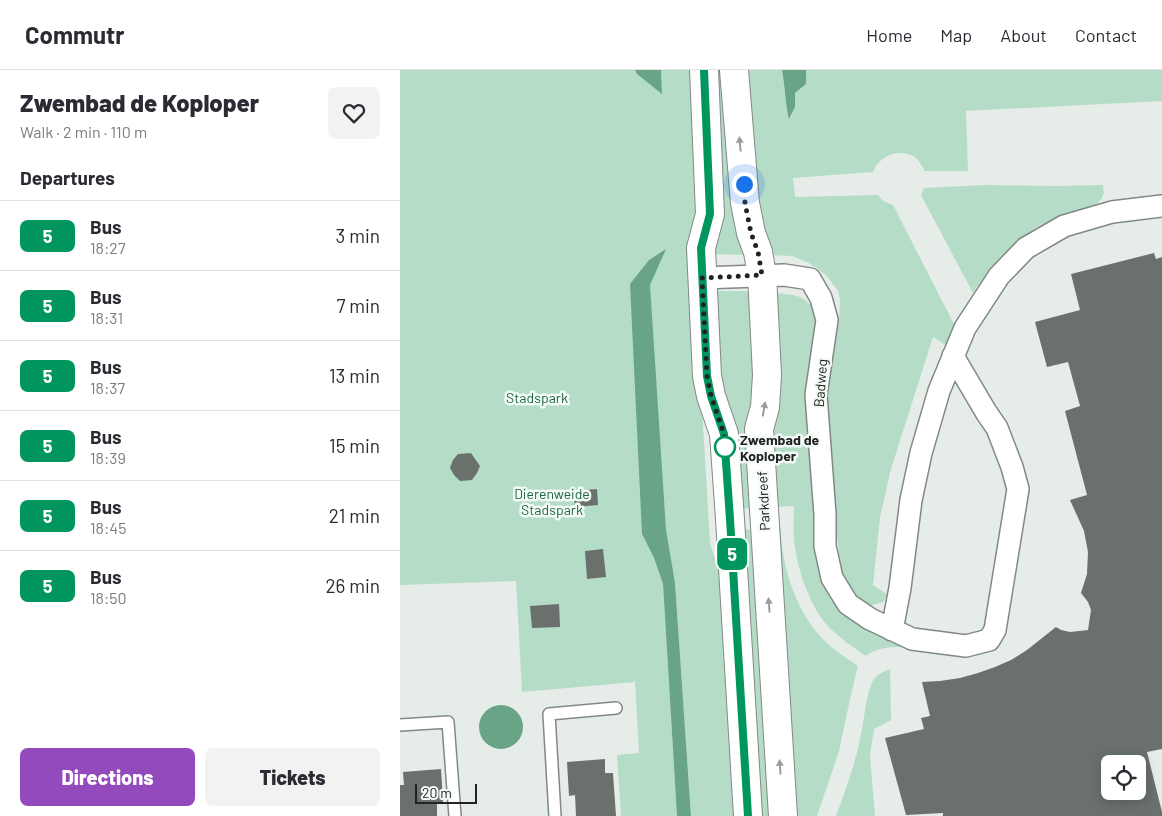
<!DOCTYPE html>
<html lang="en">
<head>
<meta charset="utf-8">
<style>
	:root { --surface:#fff; --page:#f2f2f3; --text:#2b2b33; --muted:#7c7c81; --line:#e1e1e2; --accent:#924abd }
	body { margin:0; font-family:Barlow,sans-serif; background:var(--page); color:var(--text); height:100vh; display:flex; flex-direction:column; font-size:19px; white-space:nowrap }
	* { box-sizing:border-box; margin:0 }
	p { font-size:16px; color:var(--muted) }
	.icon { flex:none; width:28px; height:28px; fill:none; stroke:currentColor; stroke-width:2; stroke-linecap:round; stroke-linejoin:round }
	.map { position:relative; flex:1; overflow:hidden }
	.details { display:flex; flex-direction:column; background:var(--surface); width:400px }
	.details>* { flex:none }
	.badge { padding:0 10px; border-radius:8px; font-size:18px; line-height:32px }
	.controls { position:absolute; left:701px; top:685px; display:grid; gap:10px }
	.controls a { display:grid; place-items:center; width:45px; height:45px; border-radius:8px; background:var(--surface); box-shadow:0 2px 12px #0003; font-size:25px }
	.scale { position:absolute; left:15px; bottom:12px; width:62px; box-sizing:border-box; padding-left:5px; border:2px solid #212322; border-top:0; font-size:14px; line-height:18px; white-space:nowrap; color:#212322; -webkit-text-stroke:4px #f4fbf7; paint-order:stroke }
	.you { position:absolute; width:25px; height:25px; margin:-12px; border:4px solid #fff; border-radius:50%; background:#1a73e8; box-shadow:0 0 0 8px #1a73e833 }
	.map>.badge { position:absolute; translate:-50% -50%; box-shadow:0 0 0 2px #fff }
	h2 { padding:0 20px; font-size:19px; line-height:45px }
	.round { display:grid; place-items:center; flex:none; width:52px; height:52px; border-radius:8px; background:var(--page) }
	.overview { display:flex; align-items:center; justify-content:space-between; height:85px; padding:0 20px }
	h1 { font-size:24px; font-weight:800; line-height:38px }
	.primary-button { display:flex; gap:10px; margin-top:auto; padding:10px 20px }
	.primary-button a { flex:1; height:58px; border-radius:8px; background:var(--accent); color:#fff; font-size:20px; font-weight:800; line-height:58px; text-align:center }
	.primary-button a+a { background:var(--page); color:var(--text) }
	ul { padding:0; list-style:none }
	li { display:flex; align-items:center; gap:15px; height:70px; padding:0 20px; border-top:1px solid var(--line) }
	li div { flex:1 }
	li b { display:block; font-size:19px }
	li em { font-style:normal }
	li .badge { min-width:55px; font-weight:700; text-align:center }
	header { display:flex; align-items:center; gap:30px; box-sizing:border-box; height:70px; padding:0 25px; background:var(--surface); border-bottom:1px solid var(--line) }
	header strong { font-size:24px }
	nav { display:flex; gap:28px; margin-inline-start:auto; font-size:18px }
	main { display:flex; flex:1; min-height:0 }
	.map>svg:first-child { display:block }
	.green { fill:#b5dcc6 }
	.water { fill:#68a485 }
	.building { fill:#6a706c; fill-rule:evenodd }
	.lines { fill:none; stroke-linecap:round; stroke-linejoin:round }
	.lane-casing { stroke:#828985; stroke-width:14 }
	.street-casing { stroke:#828985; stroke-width:24 }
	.secondary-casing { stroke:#828985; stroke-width:30 }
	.lane { stroke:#fff; stroke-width:11 }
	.street { stroke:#fff; stroke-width:21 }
	.secondary { stroke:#fff; stroke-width:28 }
	.oneway { fill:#9b9c9c }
	.line-casing { stroke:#fff; stroke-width:11 }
	.line { stroke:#00965e; stroke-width:8 }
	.walk { stroke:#212322; stroke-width:5; stroke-dasharray:0 9 }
	.stop-dot { fill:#fff; stroke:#00965e; stroke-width:2.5 }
	.labels { text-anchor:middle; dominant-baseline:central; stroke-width:5; stroke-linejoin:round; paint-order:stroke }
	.street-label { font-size:14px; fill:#212322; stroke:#f4fbf7 }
	.park-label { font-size:14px; fill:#1f6546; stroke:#f4fbf7 }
	.stop-label { font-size:14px; font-weight:bold; fill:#212322; stroke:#f4fbf7; text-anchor:start }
</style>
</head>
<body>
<header>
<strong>Commutr</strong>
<nav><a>Home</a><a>Map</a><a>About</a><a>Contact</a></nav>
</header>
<main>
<section class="details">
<div class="overview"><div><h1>Zwembad de Koploper</h1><p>Walk · 2 min · 110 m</p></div><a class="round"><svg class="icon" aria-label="heart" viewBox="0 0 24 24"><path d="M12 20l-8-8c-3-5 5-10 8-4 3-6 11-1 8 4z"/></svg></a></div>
<h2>Departures</h2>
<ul>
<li><span class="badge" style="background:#00965e;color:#fff">5</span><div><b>Bus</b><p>18:27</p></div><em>3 min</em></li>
<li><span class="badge" style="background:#00965e;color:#fff">5</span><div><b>Bus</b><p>18:31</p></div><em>7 min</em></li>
<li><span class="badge" style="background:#00965e;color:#fff">5</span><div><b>Bus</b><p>18:37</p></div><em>13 min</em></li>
<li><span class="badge" style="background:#00965e;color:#fff">5</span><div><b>Bus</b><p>18:39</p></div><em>15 min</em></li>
<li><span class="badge" style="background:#00965e;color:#fff">5</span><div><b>Bus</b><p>18:45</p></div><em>21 min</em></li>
<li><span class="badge" style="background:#00965e;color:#fff">5</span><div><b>Bus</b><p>18:50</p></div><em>26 min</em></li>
</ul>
<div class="primary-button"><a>Directions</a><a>Tickets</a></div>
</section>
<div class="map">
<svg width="762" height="746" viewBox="0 0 762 746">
	<rect width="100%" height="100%" fill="#e6ede9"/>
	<!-- green -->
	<path class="green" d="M 0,0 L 243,0 L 262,23 L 261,0 L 297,0 L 304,146 L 293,185 L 310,474 L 320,503 L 340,746 L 291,746 L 275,513 L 242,460 L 242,464 L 254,488 L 263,514 L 277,746 L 221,746 L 217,685 L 239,683 L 235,612 L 122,622 L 116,511 L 0,515 Z
		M 312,0 L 326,0 L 348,185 L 309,184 Z
		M 341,0 L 382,0 C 385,16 384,33 390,48 L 395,37 L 395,23 L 406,14 L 406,0 L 762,0 L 762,31 L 566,41 L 568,101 L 525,101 C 522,96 520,92 516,88 C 501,77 479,85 473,102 L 393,108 L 395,127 L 478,125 C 482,131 487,133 493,135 L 556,258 L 547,276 L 533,267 L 491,399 L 480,447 L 473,515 L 488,525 L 483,532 L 472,535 L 460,532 L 452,520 L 441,500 L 424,352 L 428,285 L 439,253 L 440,229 L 438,221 L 426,205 L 409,193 L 392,186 L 369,185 L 362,163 Z
		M 585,115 L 656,116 L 703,115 L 704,123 L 702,128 L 696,135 L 671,142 L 637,157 L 602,186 L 576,218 L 573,223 L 521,125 L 524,118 Z
		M 312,221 L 351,221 L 358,438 L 335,439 L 317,319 Z
		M 372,223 C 395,225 402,223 417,242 L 416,258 L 408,298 L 406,343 L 417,466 L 440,533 L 460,555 L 480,566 L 494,569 L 502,565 L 500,577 C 489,577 475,578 466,586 C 453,577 440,569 429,557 C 409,536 398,500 394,472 C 393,460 394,448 394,436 L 372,437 Z
		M 373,458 L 381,458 C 381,493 395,538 419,565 C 430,578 445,587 458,596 L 450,629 L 439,681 L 417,746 L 390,746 Z
		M 359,459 L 377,746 L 355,746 L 336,460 Z
		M 490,599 L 491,650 L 474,659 L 470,684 L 475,746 L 436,746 C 445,721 455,695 460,669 C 464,654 466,621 474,609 C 478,604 484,601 490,599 Z"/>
	<!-- water -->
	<path class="water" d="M 235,0 L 261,0 L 262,24 L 237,4 Z
		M 382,0 L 406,0 L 406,14 L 395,23 L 395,37 L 389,49 C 385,33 385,16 382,0 Z
		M 266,179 L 250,215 L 266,460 L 275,513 L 291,746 L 277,746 L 263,514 L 254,488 L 242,464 L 230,214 L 249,190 Z
		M79 657a22 22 0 1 1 44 0a22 22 0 1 1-44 0Z"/>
	<!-- building -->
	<path class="building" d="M 754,183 L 756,189 L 762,187 L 762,679 L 747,682 L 762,742 L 762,746 L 543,746 L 543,743 L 506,745 L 485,668 L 524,659 L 521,648 L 530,646 L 522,612 L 540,611 L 560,608 L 578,603 L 595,597 L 611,590 L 627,580 L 656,557 L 661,560 L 670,562 L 688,560 L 691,540 L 688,532 L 681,523 L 687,504 L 688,482 L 684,461 L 670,430 L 687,425 L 665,341 L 680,336 L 668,292 L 647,297 L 635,252 L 680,240 L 671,204 ZM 710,694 L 738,694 L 738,721 L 710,721 Z
		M 71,383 L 80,396 L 77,403 L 72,410 L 60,411 L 54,405 L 50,398 L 53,390 L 58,384 Z
		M 197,419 L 198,435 L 175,437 L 173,421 Z
		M 203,479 L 206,507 L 187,509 L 185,481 Z
		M 159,534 L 160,557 L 132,558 L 130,536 Z
		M 205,689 L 205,703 L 213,703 L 216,746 L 176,746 L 175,725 L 169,726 L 167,692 Z
		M 41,699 L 43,733 L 37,734 L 37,746 L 0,746 L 0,715 L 4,715 L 3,702 Z"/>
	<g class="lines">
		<defs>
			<path id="lane" d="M 0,655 L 48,652 L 55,746
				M 155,746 L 149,644 L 216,638"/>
			<path id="street" d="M 302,208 L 384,205 L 410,209 L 421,228 L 427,250 L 416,325 L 425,444 L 425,476 L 432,508 L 448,534 L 470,549 L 512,569 L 566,576 L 589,570 L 595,560 L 618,419 L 612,397 L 597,358 L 586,342 L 553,286
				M 492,560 L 500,518 L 511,430 L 521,383 L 539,321 L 565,258 L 599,206 L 626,178 L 664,156 L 712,142 L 762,136"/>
			<path id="secondary" d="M 304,0 L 310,144 L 301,178 L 307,306 L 311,326 L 324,364 L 330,449 L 348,746
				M 334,0 L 345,133 L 351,163 L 358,182 L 362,205 L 367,305 L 365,337 L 359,359 L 383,746"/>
		</defs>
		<!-- lane casing -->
		<use href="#lane" class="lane-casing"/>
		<!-- street casing -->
		<use href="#street" class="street-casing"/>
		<!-- secondary casing -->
		<use href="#secondary" class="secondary-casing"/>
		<!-- lane -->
		<use href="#lane" class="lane"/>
		<!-- street -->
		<use href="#street" class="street"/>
		<!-- secondary -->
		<use href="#secondary" class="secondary"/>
	</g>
	<!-- one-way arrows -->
	<defs><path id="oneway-solid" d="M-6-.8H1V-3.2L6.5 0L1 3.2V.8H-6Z" transform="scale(1.25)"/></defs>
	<g class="oneway">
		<use href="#oneway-solid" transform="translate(340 74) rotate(-95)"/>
		<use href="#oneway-solid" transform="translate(364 339) rotate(-80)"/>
		<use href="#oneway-solid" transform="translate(369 535) rotate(-94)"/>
		<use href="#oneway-solid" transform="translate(380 697) rotate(-94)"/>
	</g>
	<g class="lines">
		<defs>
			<path id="line" d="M 304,0 L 310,144 L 301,178 L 307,306 L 311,326 L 324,364 L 330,449 L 348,746"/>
		</defs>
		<!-- line casing -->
		<use href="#line" class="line-casing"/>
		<!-- line -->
		<use href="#line" class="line"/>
		<!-- walk -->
		<path class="walk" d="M 325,377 L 325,381 L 324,364 L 311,326 L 307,306 L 302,208 L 362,205 L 358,182 L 351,163 L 345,133 L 344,114"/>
	</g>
	<!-- markers -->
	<circle class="stop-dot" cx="325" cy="377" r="10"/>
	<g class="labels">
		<!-- street labels -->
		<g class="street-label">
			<text transform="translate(420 313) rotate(-86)">Badweg</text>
			<text transform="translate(363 431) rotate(-93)">Parkdreef</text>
		</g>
		<!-- park labels -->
		<g class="park-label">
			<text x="137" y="327">Stadspark</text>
			<text x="152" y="423">Dierenweide<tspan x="152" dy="16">Stadspark</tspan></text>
		</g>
		<!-- stop labels -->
		<g class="stop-label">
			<text x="340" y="369">Zwembad de<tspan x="340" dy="16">Koploper</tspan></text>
		</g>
	</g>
</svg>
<div class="controls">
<a><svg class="icon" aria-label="locate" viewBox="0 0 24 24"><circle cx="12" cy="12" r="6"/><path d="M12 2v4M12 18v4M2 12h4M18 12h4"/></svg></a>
</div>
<div class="scale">20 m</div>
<div class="you" style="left:344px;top:114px"></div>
<b class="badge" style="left:332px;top:484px;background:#00965e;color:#fff">5</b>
</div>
</main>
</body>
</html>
